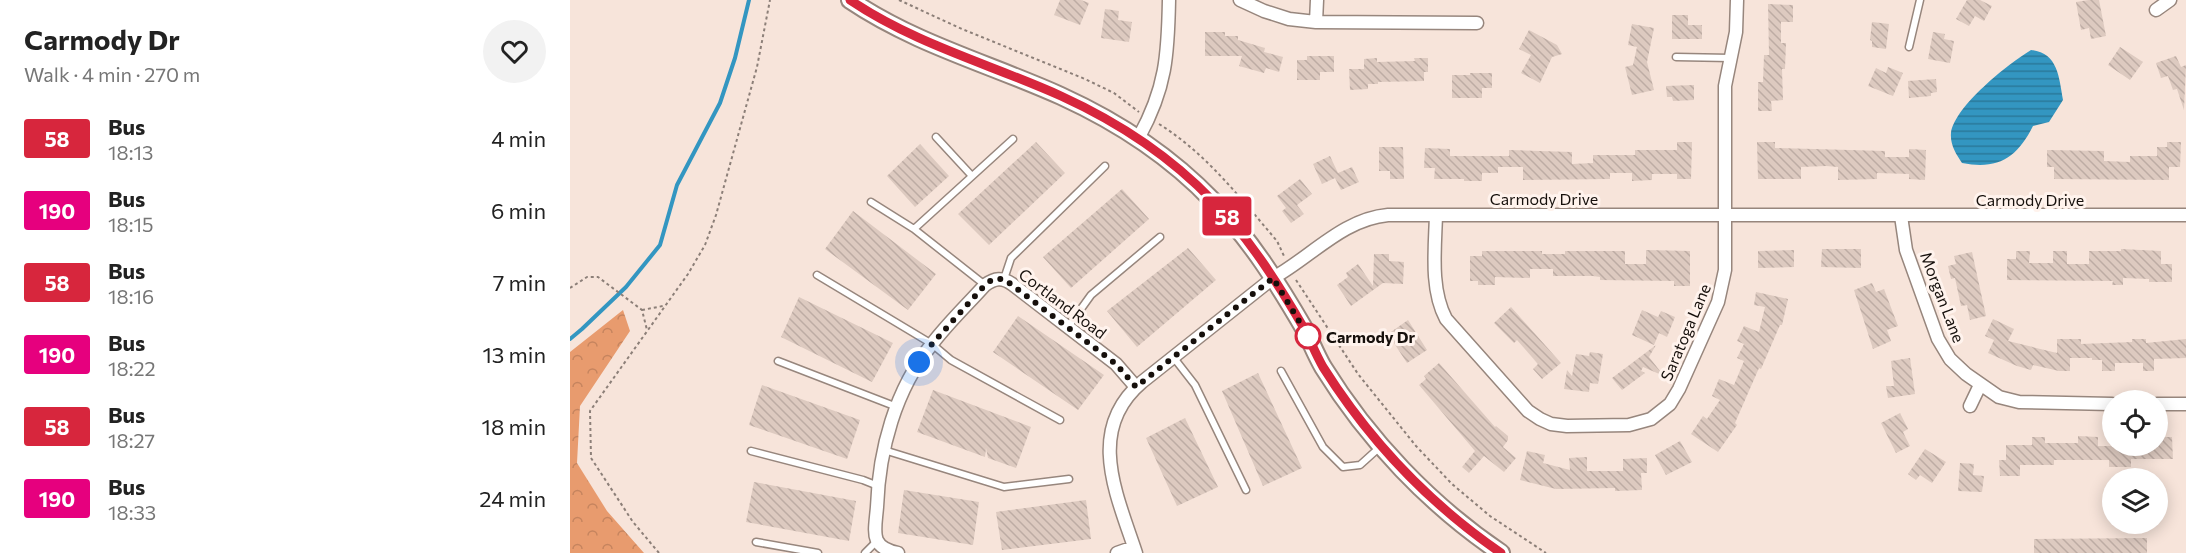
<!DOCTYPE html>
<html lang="en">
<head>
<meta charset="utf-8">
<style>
	:root { --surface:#fff; --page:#f2f2f2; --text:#222; --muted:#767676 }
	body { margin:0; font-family:Commissioner,sans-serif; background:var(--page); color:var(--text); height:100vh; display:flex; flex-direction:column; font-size:22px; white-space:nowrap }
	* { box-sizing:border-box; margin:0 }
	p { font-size:20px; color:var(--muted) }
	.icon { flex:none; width:33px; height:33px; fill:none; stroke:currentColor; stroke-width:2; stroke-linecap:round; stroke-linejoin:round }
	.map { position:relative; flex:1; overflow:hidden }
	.panel { display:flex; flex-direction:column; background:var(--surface); width:570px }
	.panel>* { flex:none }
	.badge { padding:0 12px; border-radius:4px; font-size:21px; line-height:39px }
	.buttons { position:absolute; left:1532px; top:390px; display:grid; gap:12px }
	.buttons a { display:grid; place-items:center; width:66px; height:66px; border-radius:50%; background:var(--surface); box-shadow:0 3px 15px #0003; font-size:30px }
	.you { position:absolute; width:30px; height:30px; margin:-15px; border:4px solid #fff; border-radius:50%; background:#1a73e8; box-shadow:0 0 0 9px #1a73e833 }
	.map>.badge { position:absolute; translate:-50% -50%; box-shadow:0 0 0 3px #fff }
	.round { display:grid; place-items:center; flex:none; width:63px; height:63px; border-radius:32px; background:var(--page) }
	.summary { display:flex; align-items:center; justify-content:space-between; height:102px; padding:0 24px }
	h1 { font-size:28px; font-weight:700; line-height:45px }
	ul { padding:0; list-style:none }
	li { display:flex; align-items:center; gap:18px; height:72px; padding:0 24px }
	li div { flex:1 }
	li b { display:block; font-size:22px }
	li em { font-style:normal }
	li .badge { min-width:66px; font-weight:700; text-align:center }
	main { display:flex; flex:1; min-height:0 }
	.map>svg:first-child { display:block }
	.forest { fill:url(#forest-crowns) }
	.water { fill:url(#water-rules) }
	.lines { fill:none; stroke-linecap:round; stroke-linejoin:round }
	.stream { stroke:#3396c1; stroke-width:4 }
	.building { fill:url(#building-back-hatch) }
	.service-casing { stroke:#97867d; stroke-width:9 }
	.minor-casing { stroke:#97867d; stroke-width:15 }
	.tertiary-casing { stroke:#97867d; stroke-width:20 }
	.path { stroke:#8c7f78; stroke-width:2; stroke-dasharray:3 3; stroke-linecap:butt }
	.service { stroke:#fff; stroke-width:6 }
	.minor { stroke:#fff; stroke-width:12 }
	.tertiary { stroke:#fff; stroke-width:16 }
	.line-casing { stroke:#fff; stroke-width:14 }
	.line { stroke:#d7263d; stroke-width:9 }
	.walk { stroke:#16100c; stroke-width:6; stroke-dasharray:0 10.8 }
	.stop-dot { fill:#fff; stroke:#d7263d; stroke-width:3 }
	.labels { text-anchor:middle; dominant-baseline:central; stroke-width:6; stroke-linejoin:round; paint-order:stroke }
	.street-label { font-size:16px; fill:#16100c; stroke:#fff3ed }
	.stop-label { font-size:16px; font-weight:bold; fill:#16100c; stroke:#fff3ed; text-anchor:start }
</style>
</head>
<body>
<main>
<section class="panel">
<div class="summary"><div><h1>Carmody Dr</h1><p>Walk · 4 min · 270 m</p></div><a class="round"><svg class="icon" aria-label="heart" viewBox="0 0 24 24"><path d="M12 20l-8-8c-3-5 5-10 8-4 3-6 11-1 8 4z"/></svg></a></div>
<ul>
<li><span class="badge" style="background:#d7263d;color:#fff">58</span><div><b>Bus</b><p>18:13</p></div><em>4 min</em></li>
<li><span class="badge" style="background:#e6007e;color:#fff">190</span><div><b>Bus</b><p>18:15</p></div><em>6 min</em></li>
<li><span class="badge" style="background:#d7263d;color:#fff">58</span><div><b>Bus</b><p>18:16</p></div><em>7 min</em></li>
<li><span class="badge" style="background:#e6007e;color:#fff">190</span><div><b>Bus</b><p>18:22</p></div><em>13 min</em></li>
<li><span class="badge" style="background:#d7263d;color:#fff">58</span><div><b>Bus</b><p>18:27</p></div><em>18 min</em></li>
<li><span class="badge" style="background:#e6007e;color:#fff">190</span><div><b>Bus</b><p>18:33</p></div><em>24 min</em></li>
</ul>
</section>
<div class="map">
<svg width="1616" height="553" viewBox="0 0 1616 553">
	<defs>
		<pattern id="forest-crowns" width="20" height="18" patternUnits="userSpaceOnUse" patternTransform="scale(1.5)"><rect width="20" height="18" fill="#e89b6e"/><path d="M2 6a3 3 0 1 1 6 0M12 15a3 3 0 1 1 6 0" fill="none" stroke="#c6845e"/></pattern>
		<pattern id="water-rules" width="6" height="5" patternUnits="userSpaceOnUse" patternTransform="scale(1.5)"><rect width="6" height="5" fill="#3396c1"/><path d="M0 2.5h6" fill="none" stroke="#2a799b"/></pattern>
		<pattern id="building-back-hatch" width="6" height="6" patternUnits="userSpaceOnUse" patternTransform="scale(1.5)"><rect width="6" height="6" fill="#ddcac0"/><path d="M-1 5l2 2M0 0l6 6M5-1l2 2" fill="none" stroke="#bdaca4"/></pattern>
	</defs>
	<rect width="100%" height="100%" fill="#f7e4da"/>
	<!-- forest -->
	<path class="forest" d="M 53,310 L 60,331 L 10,406 L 7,463 L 37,511 L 74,553 L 0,553 L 0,352 Z"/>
	<!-- water -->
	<path class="water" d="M 1461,50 C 1488,53 1489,77 1493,100 L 1479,122 L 1463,126 C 1447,158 1428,170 1392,163 C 1386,154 1380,145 1381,133 C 1385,106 1438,64 1461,50 Z"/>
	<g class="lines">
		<!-- stream -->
		<path class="stream" d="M 0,339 L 12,329 L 56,287 L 90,245 L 107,185 L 150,103 L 165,58 L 179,0"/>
	</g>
	<!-- building -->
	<path class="building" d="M 490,0 L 511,0 L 519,3 L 510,25 L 484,15 Z
		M 1397,0 L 1410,0 L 1422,6 L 1414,21 L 1405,16 L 1399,26 L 1386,19 Z
		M 1519,0 L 1529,0 L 1536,36 L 1521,39 L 1519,28 L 1511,30 L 1506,2 Z
		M 1198,4 L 1223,5 L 1223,22 L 1211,22 L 1211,43 L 1216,43 L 1215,69 L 1212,69 L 1213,100 L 1201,101 L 1202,111 L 1188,111 L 1188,82 L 1193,82 L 1194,55 L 1199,55 Z
		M 535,9 L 549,11 L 548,20 L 562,22 L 559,42 L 531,38 Z
		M 1102,15 L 1118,15 L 1118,25 L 1132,25 L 1132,39 L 1102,39 Z
		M 1302,22 L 1319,24 L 1316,49 L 1302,47 L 1302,41 L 1300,40 Z
		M 1062,24 L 1084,28 L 1077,62 L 1084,90 L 1062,95 L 1055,67 L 1063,65 L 1067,47 L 1058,45 Z
		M 959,30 L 987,45 L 992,54 L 982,57 L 970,83 L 951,73 L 961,55 L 949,49 Z
		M 635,32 L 655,32 L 655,36 L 668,36 L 668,40 L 695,48 L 694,52 L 713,57 L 709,72 L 696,68 L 694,73 L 669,66 L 672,56 L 635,56 Z
		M 1363,32 L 1375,34 L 1374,39 L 1384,41 L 1380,63 L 1358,59 Z
		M 1550,47 L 1573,62 L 1560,80 L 1538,65 Z
		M 737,56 L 764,56 L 764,72 L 750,72 L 750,80 L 727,80 L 727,60 L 737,60 Z
		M 1606,56 L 1611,67 L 1616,65 L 1614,110 L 1607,89 L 1603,90 L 1598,76 L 1591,78 L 1586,63 Z
		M 807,58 L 807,62 L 845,61 L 844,58 L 858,58 L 858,72 L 854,72 L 854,81 L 808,82 L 808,84 L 798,84 L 798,89 L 780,90 L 779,69 L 794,69 L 794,59 Z
		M 1318,67 L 1333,73 L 1323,96 L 1298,86 L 1306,68 L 1316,73 Z
		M 900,73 L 922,73 L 922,88 L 912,88 L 912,98 L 882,98 L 882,75 L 900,75 Z
		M 1366,79 L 1367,92 L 1361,93 L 1361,96 L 1339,98 L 1338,81 Z
		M 1124,85 L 1124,100 L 1103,101 L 1102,97 L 1097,97 L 1096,86 Z
		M 466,142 L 495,173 L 419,245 L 388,214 Z
		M 1107,142 L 1122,142 L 1121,179 L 1107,179 L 1107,174 L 1082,174 L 1082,180 L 1062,181 L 1062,173 L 1040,173 L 1040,179 L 953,180 L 953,167 L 928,167 L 928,173 L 912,173 L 912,181 L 894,181 L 894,179 L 864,179 L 865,168 L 854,168 L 855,148 L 880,149 L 880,156 L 939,156 L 939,150 L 1002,152 L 1002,164 L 1023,163 L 1023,155 L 1065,155 L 1065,150 L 1107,150 Z
		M 1187,142 L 1205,142 L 1205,148 L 1315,151 L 1315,157 L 1339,157 L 1339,149 L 1356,150 L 1355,180 L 1339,179 L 1339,174 L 1307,173 L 1307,179 L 1268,180 L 1268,167 L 1256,166 L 1231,167 L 1231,179 L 1188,179 Z
		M 1597,142 L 1611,142 L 1610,167 L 1599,167 L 1599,180 L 1484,179 L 1484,167 L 1477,167 L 1477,150 L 1534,151 L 1534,161 L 1560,162 L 1560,156 L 1587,156 L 1587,147 L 1597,147 Z
		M 350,144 L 379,176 L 345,207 L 317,176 Z
		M 809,147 L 833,147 L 834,179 L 820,179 L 820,171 L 809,171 Z
		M 760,156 L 768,173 L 782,167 L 789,182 L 771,190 L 765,178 L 752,184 L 743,164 Z
		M 730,179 L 742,194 L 727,205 L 734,214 L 721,223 L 712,211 L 716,208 L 707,196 Z
		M 552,189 L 579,219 L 501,288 L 473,257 Z
		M 283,211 L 366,274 L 338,310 L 255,249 Z
		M 618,248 L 646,280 L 567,347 L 537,311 Z
		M 1252,249 L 1291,249 L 1291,268 L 1251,267 Z
		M 1551,249 L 1591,251 L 1591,264 L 1602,264 L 1602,282 L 1579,282 L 1579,279 L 1553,278 L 1553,285 L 1542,285 L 1543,281 L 1437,280 L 1437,259 L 1446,259 L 1446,251 L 1460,251 L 1459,263 L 1483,263 L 1483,251 L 1497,251 L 1497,264 L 1519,264 L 1519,251 L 1551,251 Z
		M 1076,250 L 1120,251 L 1120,286 L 1104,286 L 1104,281 L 1030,280 L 1030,277 L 1023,276 L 983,276 L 983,269 L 960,269 L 960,278 L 925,277 L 925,285 L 908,285 L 908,281 L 900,281 L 900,256 L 912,256 L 912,251 L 972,251 L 972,254 L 995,254 L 995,251 L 1055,251 L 1055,264 L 1076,264 Z
		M 1224,250 L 1224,267 L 1188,268 L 1188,251 Z
		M 1402,252 L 1416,316 L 1400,320 L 1397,305 L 1391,306 L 1385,278 L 1381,279 L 1378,266 L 1386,264 L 1384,256 Z
		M 804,254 L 819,254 L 819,261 L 834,262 L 833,284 L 813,283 L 781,306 L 767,285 L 778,277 L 776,273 L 788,264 L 803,286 Z
		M 1302,283 L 1306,292 L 1314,289 L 1328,326 L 1317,330 L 1321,341 L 1303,349 L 1284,290 Z
		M 1186,292 L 1218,299 L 1212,325 L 1210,325 L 1191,369 L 1189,368 L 1165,423 L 1167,425 L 1148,452 L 1121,434 L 1133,416 L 1137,419 L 1150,400 L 1142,396 L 1149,379 L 1164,385 L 1174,361 L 1167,358 L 1174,344 L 1167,341 L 1174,326 L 1189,332 L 1195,307 L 1184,305 Z
		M 229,297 L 323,343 L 302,382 L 211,337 Z
		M 941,307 L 991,363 L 972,379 L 963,369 L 968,364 L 947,340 L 944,343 L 924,323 Z
		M 1072,310 L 1088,317 L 1091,311 L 1105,317 L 1097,337 L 1089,333 L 1084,345 L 1062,335 Z
		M 448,316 L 534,375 L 508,410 L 423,352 Z
		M 1423,319 L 1444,329 L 1438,341 L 1487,353 L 1487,339 L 1511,339 L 1511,344 L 1562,342 L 1562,339 L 1576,339 L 1576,343 L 1616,339 L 1616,358 L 1584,359 L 1584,371 L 1573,371 L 1573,363 L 1545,363 L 1545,371 L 1532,371 L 1532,360 L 1522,360 L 1522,358 L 1500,358 L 1500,371 L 1489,371 L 1463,365 L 1461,370 L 1447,366 L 1418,353 L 1424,340 L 1415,336 Z
		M 838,320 L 857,350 L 837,363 L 818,334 Z
		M 1086,345 L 1079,357 L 1094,376 L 1073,367 L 1071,371 L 1075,373 L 1052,390 L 1042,378 Z
		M 1020,352 L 1033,354 L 1028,384 L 1020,383 L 1019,392 L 994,389 L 997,370 L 1002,376 L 1006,354 L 1019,356 Z
		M 1340,358 L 1345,394 L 1318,398 L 1316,386 L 1324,386 L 1321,361 Z
		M 869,363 L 925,427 L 926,426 L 938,436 L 938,440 L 933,447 L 946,458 L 934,472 L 914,456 L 899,473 L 892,467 L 905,451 L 849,385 L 856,379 L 854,376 Z
		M 688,373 L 732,468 L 693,486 L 652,391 Z
		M 192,385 L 290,420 L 277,459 L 179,425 Z
		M 363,390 L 461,427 L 446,468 L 418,458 L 416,448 L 415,457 L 347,432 Z
		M 1330,413 L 1338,429 L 1333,432 L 1340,446 L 1326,453 L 1311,423 Z
		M 615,418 L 648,487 L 607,506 L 576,438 Z
		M 1508,436 L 1528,437 L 1528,446 L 1587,446 L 1587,437 L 1602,437 L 1603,459 L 1561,459 L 1561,467 L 1539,467 L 1539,460 L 1484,460 L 1484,465 L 1450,465 L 1450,476 L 1430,476 L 1429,460 L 1436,460 L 1436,445 L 1462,445 L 1462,437 L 1475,437 L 1475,443 L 1508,443 Z
		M 1110,441 L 1122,462 L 1096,475 L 1085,455 Z
		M 1355,449 L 1376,462 L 1362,483 L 1350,475 L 1346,480 L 1338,474 Z
		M 957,451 L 975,455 L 973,463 L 1000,470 L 999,458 L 1017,457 L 1017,471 L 1053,471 L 1053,459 L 1077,458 L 1077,473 L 1071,473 L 1072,490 L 1045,491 L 1045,488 L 986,489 L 950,480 Z
		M 1390,463 L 1404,464 L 1403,475 L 1414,476 L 1412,492 L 1388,491 Z
		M 184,482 L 286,501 L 279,541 L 176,522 Z
		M 334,490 L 409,502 L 403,545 L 328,533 Z
		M 516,500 L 521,539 L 432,550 L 426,512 Z
		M 1577,538 L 1577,553 L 1464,553 L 1464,539 Z"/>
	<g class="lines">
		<defs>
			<path id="service" d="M 1339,47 L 1350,0
				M 1106,57 L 1161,58
				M 366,137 L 402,176
				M 301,202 L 344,229 L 415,285
				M 344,229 L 443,139
				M 247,275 L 362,344 L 381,360 L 490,420
				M 434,279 L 441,258 L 535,166
				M 498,327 L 521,295 L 590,237
				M 604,358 L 625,385 L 676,490
				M 208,361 L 327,407
				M 711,371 L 753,447 L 773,467 L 790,465 L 810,447
				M 314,450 L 434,487 L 499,479
				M 181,451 L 293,480 L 308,486
				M 186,542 L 248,553
				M 295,553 L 307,541"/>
			<path id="minor" d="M 670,0 L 694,11 L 719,19 L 746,22 L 907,23
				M 1586,10 L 1600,0
				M 746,22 L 747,0
				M 569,137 C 596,88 598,55 599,0
				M 866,215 C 865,249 860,289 876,319 L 958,411 L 970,419 L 981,424 L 997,426 L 1059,425 L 1081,419 L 1100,404 L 1109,389 L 1148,302 L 1155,270 L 1155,86 L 1166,32 L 1167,0
				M 1331,216 L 1336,250 L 1368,339 L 1380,359 L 1396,374 L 1429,397 L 1449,402 L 1542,404
				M 1587,404 L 1616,404
				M 1400,406 L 1410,385
				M 328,553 C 299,547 305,532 307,507 C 309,450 325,390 362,344 C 378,323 397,305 415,285 C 425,278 432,277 442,284 L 546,364 L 566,387
				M 547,553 L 564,547
				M 566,553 C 547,495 515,430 572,382 L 703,278 C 741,257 773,219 818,215 C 1084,215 1350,215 1616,215"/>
			<path id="tertiary" d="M 280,0 C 345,44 420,64 491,96 C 548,122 600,156 643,201 C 680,239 709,285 735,330 C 741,342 746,355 753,367 C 798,440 860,505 931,553"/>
		</defs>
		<!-- service casing -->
		<use href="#service" class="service-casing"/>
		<!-- minor casing -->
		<use href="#minor" class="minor-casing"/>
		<!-- tertiary casing -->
		<use href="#tertiary" class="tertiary-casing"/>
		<!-- path -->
		<path class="path" d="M 329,0 L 392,29 L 515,79 L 544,93 L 569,112
			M 589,124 C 637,154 671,199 707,241 L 714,256
			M 726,280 L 788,374 L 846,446 L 882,484 L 920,516 L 976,553
			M 0,288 L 17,277 L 28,277 L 72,310 L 77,330
			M 72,310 L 93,306
			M 89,553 L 63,522 L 21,458 L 20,411 L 118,274 L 135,245 L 146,215 L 187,67 L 200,0"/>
		<!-- service -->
		<use href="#service" class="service"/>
		<!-- minor -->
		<use href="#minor" class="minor"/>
		<!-- tertiary -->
		<use href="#tertiary" class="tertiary"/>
	</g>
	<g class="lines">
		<defs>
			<path id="line" d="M 280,0 C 345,44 420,64 491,96 C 548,122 599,155 643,201 C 680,239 709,285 735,330 C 741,342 746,355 753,367 C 799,440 860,504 931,553"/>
		</defs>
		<!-- line casing -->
		<use href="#line" class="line-casing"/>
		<!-- line -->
		<use href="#line" class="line"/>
		<!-- walk -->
		<path class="walk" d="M 349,362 L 362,344 L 415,285 L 423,279 L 434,279 L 546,364 L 566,387 L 703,278 L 738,336"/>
	</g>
	<!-- markers -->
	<circle class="stop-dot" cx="738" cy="336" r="12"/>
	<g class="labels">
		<!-- street labels -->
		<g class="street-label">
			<text x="974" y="198">Carmody Drive</text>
			<text x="1460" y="199">Carmody Drive</text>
			<text transform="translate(1373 297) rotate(69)">Morgan Lane</text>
			<text transform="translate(493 303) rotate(37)">Cortland Road</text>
			<text transform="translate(1115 332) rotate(-67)">Saratoga Lane</text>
		</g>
		<!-- stop labels -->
		<g class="stop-label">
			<text x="756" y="336">Carmody Dr</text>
		</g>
	</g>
</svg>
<div class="buttons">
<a><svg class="icon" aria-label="locate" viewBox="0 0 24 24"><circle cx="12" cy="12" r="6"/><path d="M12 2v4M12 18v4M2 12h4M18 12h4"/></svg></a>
<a><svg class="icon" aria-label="layers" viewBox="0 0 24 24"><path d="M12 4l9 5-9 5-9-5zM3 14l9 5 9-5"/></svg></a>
</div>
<div class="you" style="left:349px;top:362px"></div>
<b class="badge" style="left:657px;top:216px;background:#d7263d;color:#fff">58</b>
</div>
</main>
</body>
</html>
